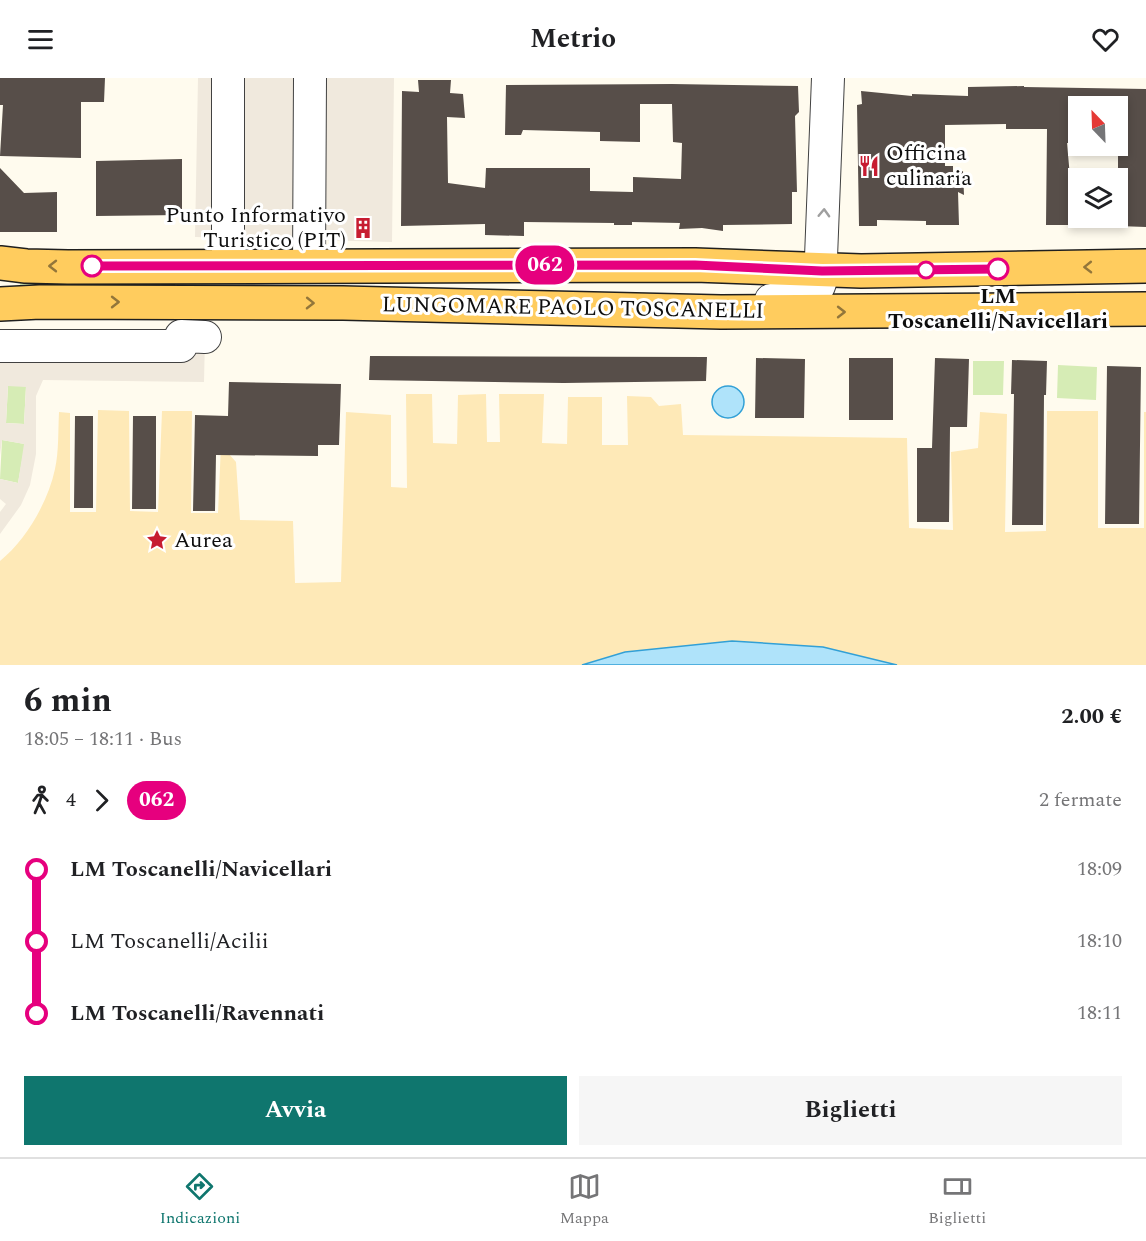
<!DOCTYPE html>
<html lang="it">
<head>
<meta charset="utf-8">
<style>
	:root { --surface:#fff; --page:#f6f6f6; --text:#202124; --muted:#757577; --line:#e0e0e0; --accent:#0f766e }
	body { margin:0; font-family:Spectral,serif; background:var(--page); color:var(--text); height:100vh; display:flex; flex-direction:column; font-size:22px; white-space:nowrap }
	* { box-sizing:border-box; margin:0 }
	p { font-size:20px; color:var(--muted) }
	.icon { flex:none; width:33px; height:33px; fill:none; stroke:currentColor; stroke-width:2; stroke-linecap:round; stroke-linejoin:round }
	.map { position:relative; height:587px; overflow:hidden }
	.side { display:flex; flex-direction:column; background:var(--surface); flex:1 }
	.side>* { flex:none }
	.badge { padding:0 12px; border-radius:20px; font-size:21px; line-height:39px }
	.needle { width:39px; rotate:337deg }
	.tools { position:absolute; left:1068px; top:18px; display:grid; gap:12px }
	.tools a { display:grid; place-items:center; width:60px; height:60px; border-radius:0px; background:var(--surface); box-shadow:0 3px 9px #0003; font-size:30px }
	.map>.badge { position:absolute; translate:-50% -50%; box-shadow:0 0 0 3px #fff }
	.legs { display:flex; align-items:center; gap:9px; height:66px; padding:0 24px; font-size:20px }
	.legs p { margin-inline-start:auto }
	.summary { display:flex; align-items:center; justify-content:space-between; height:102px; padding:0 24px }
	h1 { font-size:33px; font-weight:700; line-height:45px }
	.button { display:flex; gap:12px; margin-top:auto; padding:12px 24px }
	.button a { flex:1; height:69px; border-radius:0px; background:var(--accent); color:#fff; font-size:24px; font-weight:700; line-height:69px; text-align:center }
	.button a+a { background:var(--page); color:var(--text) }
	ul { padding:0 24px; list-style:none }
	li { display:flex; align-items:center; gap:21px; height:72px; font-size:22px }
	li i { display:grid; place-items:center; width:9px; height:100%; margin:0 8px; background:currentColor }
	li i::after { content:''; width:15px; height:15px; margin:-8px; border:4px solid; border-radius:50%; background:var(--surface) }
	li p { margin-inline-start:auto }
	li:first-child i { background:linear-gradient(#0000 50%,currentColor 0) }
	li:last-child i { background:linear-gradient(currentColor 50%,#0000 0) }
	header { display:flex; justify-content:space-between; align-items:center; height:78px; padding:0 24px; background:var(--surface); font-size:27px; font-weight:700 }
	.dock { display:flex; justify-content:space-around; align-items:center; height:84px; border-top:2px solid var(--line); background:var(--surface); font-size:16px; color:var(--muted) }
	.dock a { display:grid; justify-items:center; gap:3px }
	.dock .current { color:var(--accent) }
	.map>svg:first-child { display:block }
	.green { fill:#d6ecb5 }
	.sand { fill:#fee9b7 }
	.plaza { fill:#f0e9dd; fill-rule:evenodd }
	.water { fill:#afe3fa; stroke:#32a0d6; stroke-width:1.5 }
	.building { fill:#574e49 }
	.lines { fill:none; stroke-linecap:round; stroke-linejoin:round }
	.minor-casing { stroke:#414141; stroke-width:34 }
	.major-casing { stroke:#1f1f1f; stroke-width:36 }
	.minor { stroke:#fff; stroke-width:32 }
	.major { stroke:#ffcc5e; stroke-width:33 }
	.oneway { stroke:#9f9f9f }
	.oneway2 { stroke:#93763a }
	.line-1-casing { stroke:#fff; stroke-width:14 }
	.line-1 { stroke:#e6007e; stroke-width:9 }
	.stop-1-dot { fill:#fff; stroke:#e6007e; stroke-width:3 }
	.labels { text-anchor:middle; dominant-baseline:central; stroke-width:6; stroke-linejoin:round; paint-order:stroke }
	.poi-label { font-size:22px; fill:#0e0e0e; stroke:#fff; text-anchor:start }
	.stop-label { font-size:22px; font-weight:bold; fill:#0e0e0e; stroke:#fff }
	.street-label { font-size:22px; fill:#0e0e0e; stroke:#fff }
</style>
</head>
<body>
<header><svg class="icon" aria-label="menu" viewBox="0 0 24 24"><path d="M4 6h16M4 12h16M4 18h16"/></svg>Metrio<svg class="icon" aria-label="heart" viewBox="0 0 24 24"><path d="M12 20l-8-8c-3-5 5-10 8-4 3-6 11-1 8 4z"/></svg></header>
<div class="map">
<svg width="1146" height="587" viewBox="0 0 1146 587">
	<rect width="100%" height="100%" fill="#fffbee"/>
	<!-- green -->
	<path class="green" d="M 20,203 L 179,203 L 179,208 L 20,208 Z
		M 973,283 L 1004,283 L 1003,317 L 973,317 Z
		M 1058,287 L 1097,289 L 1096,322 L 1057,320 Z
		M 8,308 L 26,308 L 24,346 L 6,345 Z
		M 2,362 L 25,366 L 18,405 L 0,401 Z"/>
	<!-- sand -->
	<path class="sand" d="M 406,316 L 432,316 L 433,365 L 457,366 L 458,317 L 486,316 L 487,364 L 500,364 L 499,316 L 544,316 L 542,365 L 567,366 L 568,319 L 602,319 L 602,367 L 628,367 L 627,318 L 651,319 L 659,328 L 681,326 L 683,357 L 907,360 L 909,450 L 953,452 L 951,374 L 978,370 L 980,334 L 1007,336 L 1005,454 L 1046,453 L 1047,333 L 1098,333 L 1098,450 L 1144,450 L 1144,334 L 1146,334 L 1146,587 L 897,587 L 823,569 L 625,574 L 582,587 L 0,587 L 0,483 C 26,462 48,424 55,391 C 59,373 58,353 59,334 L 70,335 L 70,434 L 96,434 L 98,332 L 129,333 L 130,433 L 158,434 L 162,333 L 192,333 L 191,435 L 218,435 L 221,367 L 236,384 L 240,442 L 293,443 L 295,505 L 341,504 L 346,334 L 391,337 L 391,409 L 407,410 Z"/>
	<!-- plaza -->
	<path class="plaza" d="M 198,0 L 394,0 L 392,164 L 195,159 Z
		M 0,258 L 205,259 L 204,304 L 43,302 L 36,318 L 36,376 L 30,407 L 21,427 L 0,456 L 0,434 L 6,426 L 0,421 L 0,401 L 18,405 L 24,366 L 2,362 L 0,377 ZM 8,308 L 26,309 L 24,346 L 6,345 Z"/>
	<!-- water -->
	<path class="water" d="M712 324a16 16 0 1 1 32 0a16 16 0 1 1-32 0Z
		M 732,563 L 823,569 L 897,587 L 582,587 L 625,574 Z"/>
	<!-- building -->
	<path class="building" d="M 0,0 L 105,0 L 104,24 L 81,24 L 81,80 L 0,78 L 3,27 L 0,27 Z
		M 418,2 L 451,2 L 450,15 L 463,16 L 465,40 L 447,39 L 448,105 L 485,110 L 486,90 L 590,90 L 590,113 L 633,114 L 633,99 L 681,101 L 682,65 L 673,64 L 672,26 L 640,26 L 640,64 L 600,63 L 600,54 L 523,52 L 521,57 L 505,57 L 506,7 L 672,6 L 798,8 L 799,34 L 795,38 L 797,114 L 792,114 L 792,146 L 723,147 L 723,153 L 702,150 L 679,151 L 680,145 L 632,144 L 632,147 L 614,147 L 614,145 L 524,144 L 524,158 L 485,157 L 485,146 L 401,148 L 402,13 L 419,14 Z
		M 1024,8 L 1024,9 L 1146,11 L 1146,149 L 1118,148 L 1118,28 L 1077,28 L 1077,65 L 1067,65 L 1070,99 L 1078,99 L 1079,147 L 1046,147 L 1047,51 L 1006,51 L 1006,46 L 945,47 L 945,88 L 953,88 L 953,94 L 963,93 L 964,117 L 958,114 L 959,147 L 926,147 L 926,143 L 877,142 L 877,148 L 859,148 L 857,27 L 862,26 L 861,13 L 912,18 L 912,16 L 968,18 L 968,9 Z
		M 182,81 L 182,137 L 96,138 L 96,83 Z
		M 0,90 L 24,115 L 57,114 L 57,154 L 0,154 Z
		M 370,278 L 707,279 L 706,303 L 564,305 L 369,302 Z
		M 756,280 L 805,281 L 804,340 L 755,340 Z
		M 849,280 L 893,280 L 893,342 L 849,342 Z
		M 935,280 L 969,281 L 967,349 L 950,349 L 949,444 L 917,444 L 917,370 L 932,370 Z
		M 1012,282 L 1047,283 L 1046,317 L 1044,317 L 1043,447 L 1012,447 L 1014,316 L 1011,316 Z
		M 1107,288 L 1141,289 L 1139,446 L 1105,446 Z
		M 229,304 L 341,306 L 339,367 L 318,367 L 318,378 L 216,377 L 215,433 L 193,433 L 195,337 L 228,338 Z
		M 75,338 L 93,338 L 93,430 L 74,430 Z
		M 133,338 L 156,338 L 156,431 L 132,431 Z"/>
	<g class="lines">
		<defs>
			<path id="minor" d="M 228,187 L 228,0
				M 309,187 L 310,0
				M 771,222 C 789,221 813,227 820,205 L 828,0
				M 0,268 L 181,268 L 181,258 L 205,259"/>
			<path id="major" d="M 0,185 L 26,188 L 68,189 L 695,187 L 861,193 L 1146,188
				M 0,226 L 40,224 L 343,225 L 721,234 L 1146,231"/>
		</defs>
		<!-- minor casing -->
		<use href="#minor" class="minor-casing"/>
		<!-- major casing -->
		<use href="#major" class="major-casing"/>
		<!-- minor -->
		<use href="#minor" class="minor"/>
		<!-- major -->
		<use href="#major" class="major"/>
	</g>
	<!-- one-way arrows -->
	<defs><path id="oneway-chevron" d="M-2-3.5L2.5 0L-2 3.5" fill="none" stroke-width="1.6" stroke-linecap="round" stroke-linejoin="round" transform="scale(1.5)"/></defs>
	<use class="oneway" href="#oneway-chevron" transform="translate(824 135) rotate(-88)"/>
	<g class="oneway2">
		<use href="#oneway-chevron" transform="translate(53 188) rotate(-180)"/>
		<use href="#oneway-chevron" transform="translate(1088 189) rotate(179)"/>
		<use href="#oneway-chevron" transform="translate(115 224)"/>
		<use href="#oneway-chevron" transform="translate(310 225) rotate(1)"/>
		<use href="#oneway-chevron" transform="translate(841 234)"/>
	</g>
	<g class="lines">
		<defs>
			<path id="line-1" d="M 92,188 L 695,187 L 822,193 L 998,191"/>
		</defs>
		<!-- line-1 casing -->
		<use href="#line-1" class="line-1-casing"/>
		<!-- line-1 -->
		<use href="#line-1" class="line-1"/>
	</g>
	<!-- icons -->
	<defs>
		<symbol id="restaurant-bare" viewBox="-9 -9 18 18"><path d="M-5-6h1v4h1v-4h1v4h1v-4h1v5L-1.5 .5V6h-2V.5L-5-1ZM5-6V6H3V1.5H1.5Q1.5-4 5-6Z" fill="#c71c31" stroke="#fff" stroke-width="2.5" paint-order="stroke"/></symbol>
		<symbol id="building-bare" viewBox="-9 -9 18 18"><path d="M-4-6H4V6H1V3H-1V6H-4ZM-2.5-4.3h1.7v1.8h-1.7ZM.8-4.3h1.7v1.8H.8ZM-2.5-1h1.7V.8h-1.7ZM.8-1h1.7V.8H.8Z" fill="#c71c31" stroke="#fff" stroke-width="2.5" paint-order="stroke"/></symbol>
		<symbol id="sight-bare" viewBox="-9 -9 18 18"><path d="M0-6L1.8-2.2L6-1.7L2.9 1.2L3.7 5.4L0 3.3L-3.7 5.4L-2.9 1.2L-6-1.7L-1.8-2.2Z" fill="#c71c31" stroke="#fff" stroke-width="2.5" paint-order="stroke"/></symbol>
	</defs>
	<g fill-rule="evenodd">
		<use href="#restaurant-bare" x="854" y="73" width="30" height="30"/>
		<use href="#building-bare" x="348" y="135" width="30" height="30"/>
		<use href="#sight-bare" x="142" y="447" width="30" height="30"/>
	</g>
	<!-- markers -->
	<g class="stop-1-dot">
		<circle cx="92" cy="188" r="10"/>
		<circle cx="998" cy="191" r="10"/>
		<circle cx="926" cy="192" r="8"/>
	</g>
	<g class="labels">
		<!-- poi labels -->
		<g class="poi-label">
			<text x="886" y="75">Officina<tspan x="886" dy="25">culinaria</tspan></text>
			<text x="346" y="137" text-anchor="end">Punto Informativo<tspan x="346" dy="25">Turistico (PIT)</tspan></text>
			<text x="174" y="462">Aurea</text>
		</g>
		<!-- stop labels -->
		<g class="stop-label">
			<text x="998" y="218">LM<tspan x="998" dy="25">Toscanelli/Navicellari</tspan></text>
		</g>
		<!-- street labels -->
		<g class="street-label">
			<text transform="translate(573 230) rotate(1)">LUNGOMARE PAOLO TOSCANELLI</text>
		</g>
	</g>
</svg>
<div class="tools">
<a><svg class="needle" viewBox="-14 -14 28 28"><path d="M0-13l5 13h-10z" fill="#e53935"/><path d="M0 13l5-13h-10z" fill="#757577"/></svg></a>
<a><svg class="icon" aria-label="layers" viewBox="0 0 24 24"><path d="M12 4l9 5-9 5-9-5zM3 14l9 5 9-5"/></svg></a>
</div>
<b class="badge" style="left:545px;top:187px;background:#e6007e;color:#fff">062</b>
</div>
<section class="side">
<div class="summary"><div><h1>6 min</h1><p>18:05 – 18:11 · Bus</p></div><b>2.00 €</b></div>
<div class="legs"><svg class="icon" aria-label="walk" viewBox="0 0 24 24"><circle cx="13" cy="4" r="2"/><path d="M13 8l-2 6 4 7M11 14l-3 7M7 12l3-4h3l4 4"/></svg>4<svg class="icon" aria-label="forward" viewBox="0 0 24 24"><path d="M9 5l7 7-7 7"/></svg><b class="badge" style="background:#e6007e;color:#fff">062</b><p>2 fermate</p></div>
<ul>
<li><i style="color:#e6007e"></i><b>LM Toscanelli/Navicellari</b><p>18:09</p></li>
<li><i style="color:#e6007e"></i><span>LM Toscanelli/Acilii</span><p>18:10</p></li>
<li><i style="color:#e6007e"></i><b>LM Toscanelli/Ravennati</b><p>18:11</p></li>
</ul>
<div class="button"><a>Avvia</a><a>Biglietti</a></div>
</section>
<nav class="dock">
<a class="current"><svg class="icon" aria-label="directions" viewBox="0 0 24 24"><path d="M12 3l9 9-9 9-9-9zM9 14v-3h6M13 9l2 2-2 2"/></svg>Indicazioni</a>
<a><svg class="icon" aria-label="map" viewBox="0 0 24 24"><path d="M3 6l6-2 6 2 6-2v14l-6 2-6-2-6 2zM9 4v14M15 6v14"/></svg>Mappa</a>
<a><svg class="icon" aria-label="tickets" viewBox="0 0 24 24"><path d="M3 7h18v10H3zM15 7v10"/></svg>Biglietti</a>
</nav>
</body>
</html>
